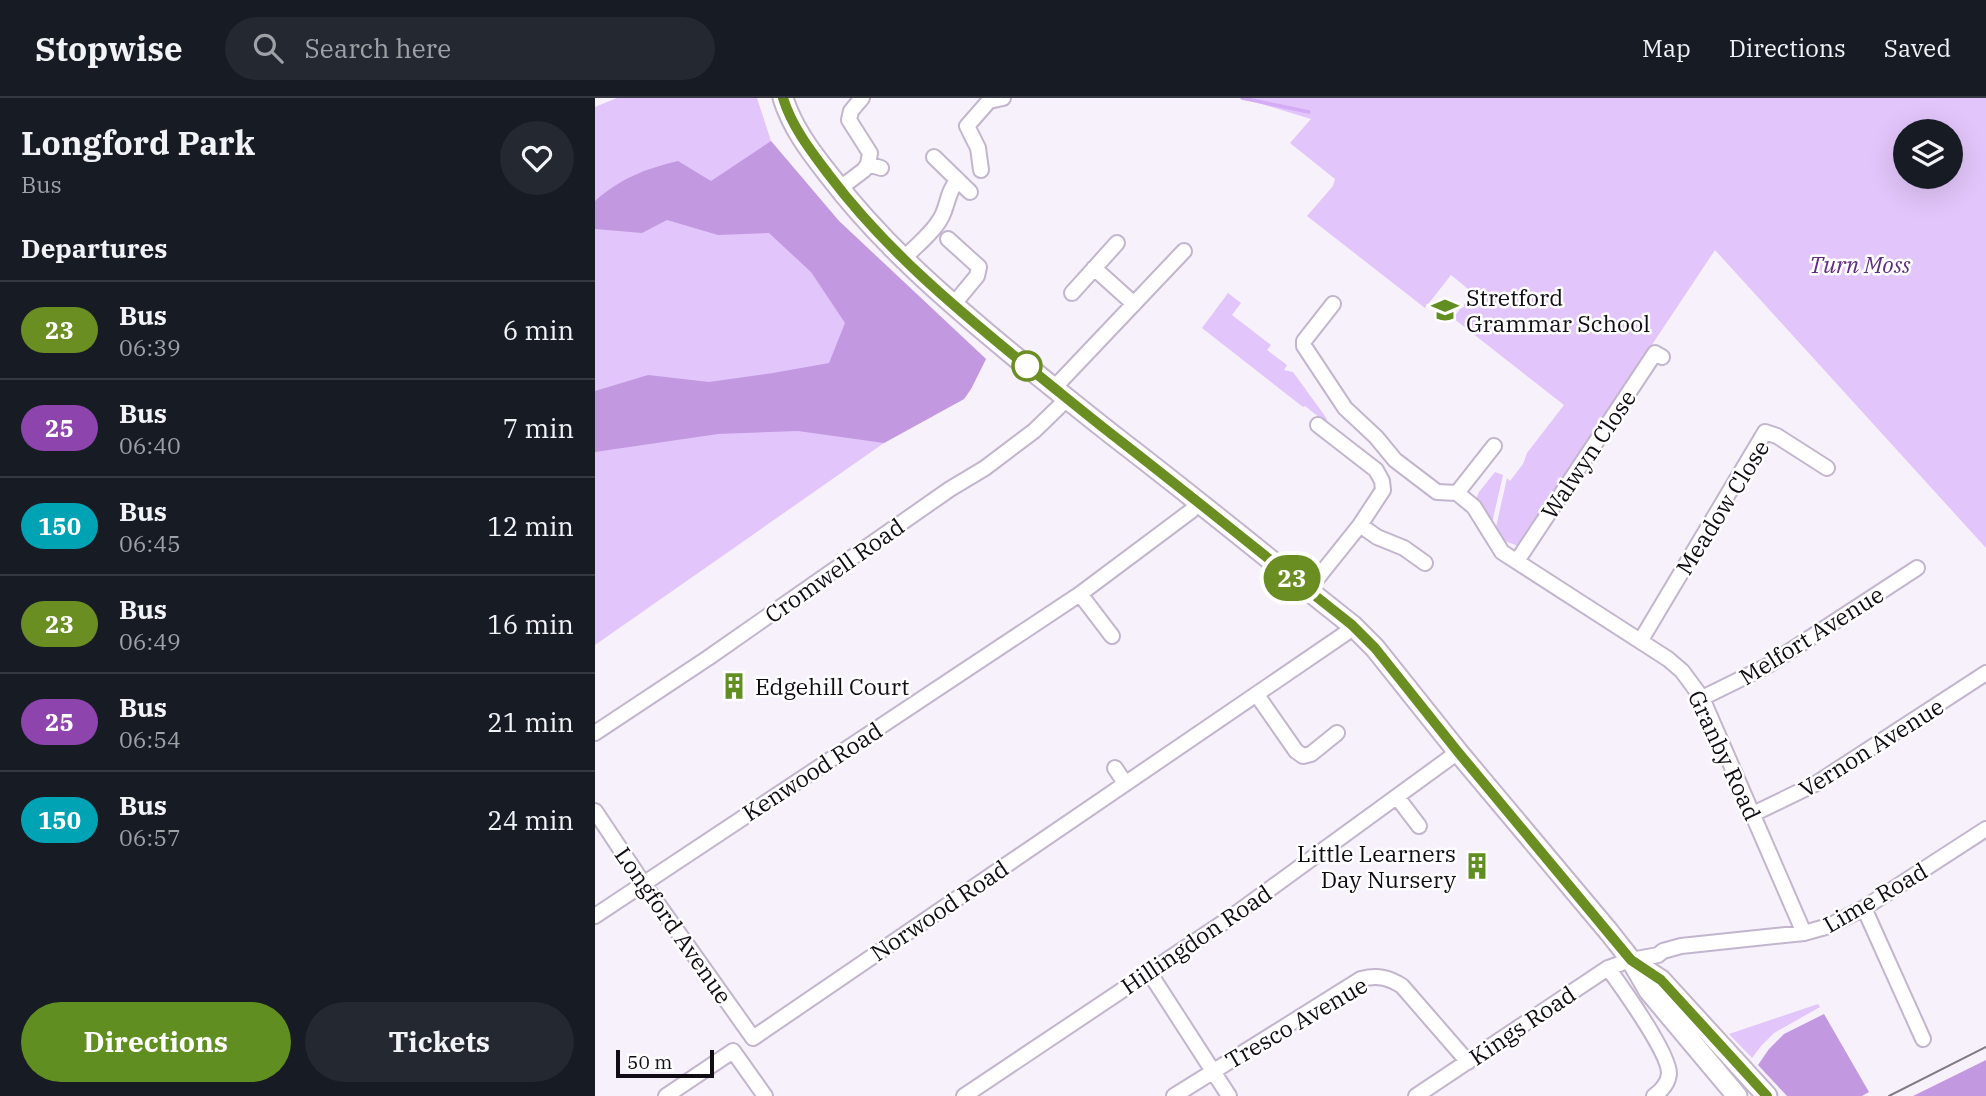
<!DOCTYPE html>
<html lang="en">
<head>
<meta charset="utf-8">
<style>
	:root { --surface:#171b24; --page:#242831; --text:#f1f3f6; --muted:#9ea1a6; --line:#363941; --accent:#618e20 }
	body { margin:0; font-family:"IBM Plex Serif",serif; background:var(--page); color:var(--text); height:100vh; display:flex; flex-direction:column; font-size:26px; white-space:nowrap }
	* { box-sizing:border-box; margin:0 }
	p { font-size:23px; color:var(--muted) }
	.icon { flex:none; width:38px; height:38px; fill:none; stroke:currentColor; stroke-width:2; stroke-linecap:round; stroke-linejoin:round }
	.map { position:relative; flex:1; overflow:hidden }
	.panel { display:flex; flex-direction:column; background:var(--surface); width:595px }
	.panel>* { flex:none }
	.badge { padding:0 14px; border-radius:23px; font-size:24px; line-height:46px }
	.controls { position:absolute; left:1298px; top:21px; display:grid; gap:14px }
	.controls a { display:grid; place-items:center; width:70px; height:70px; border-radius:50%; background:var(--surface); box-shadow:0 7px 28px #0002; font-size:35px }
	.scale { position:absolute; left:21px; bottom:18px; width:98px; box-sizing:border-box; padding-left:7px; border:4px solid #100c14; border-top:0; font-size:19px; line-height:24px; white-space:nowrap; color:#100c14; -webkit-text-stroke:5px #fff; paint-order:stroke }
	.map>.badge { position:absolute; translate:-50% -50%; box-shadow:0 0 0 4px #fff }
	h2 { padding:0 21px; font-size:26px; line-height:63px }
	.round { display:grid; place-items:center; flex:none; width:74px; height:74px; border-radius:37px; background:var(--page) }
	.summary { display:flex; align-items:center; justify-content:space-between; height:119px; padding:0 21px }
	h1 { font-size:33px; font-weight:700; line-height:52px }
	.cta { display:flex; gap:14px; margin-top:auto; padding:14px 21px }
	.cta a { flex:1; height:80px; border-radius:42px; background:var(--accent); color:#fff; font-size:28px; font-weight:700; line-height:80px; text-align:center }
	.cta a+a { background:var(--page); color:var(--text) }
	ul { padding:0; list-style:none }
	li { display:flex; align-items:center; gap:21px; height:98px; padding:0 21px; border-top:2px solid var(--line) }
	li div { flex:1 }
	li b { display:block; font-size:26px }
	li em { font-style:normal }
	li .badge { min-width:77px; font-weight:700; text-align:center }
	header { display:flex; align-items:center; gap:42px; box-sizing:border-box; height:98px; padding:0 35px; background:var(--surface); border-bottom:2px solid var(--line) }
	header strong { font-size:33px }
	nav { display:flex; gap:38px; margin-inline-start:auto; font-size:24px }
	.search { width:490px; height:63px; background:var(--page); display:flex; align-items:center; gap:18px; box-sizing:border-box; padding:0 24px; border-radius:38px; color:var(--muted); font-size:26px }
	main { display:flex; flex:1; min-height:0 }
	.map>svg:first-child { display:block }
	.green { fill:#e2c5fa; fill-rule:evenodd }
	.forest { fill:#c299e1 }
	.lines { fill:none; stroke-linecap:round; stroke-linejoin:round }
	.stream { stroke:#d4abf4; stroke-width:3.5 }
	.minor-casing { stroke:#c2b5cd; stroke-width:18 }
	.highway-casing { stroke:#c2b5cd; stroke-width:23 }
	.minor { stroke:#fff; stroke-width:14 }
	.highway { stroke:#fff; stroke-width:19 }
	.tram { stroke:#7f7b84; stroke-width:2 }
	.line-casing { stroke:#fff; stroke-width:16 }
	.line { stroke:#6b8e23; stroke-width:10 }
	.stop-dot { fill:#fff; stroke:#6b8e23; stroke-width:3.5 }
	.labels { text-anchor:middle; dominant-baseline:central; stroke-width:5; stroke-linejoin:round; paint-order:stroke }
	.park-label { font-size:23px; font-style:italic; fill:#602c81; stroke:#fff }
	.poi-label { font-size:23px; fill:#100c14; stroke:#fff; text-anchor:start }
	.street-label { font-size:23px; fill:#100c14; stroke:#fff }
</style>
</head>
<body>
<header>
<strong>Stopwise</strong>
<div class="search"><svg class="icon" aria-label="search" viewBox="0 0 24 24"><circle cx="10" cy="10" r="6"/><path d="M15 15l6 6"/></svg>Search here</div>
<nav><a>Map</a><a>Directions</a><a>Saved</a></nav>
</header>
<main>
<section class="panel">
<div class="summary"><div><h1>Longford Park</h1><p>Bus</p></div><a class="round"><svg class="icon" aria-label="heart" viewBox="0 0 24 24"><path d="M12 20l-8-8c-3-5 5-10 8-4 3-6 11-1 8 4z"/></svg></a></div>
<h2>Departures</h2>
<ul>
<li><span class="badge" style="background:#6b8e23;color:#fff">23</span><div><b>Bus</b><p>06:39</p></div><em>6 min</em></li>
<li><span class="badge" style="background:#8e44ad;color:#fff">25</span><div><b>Bus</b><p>06:40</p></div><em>7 min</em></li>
<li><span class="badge" style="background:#00a3b4;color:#fff">150</span><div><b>Bus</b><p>06:45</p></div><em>12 min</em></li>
<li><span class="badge" style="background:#6b8e23;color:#fff">23</span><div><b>Bus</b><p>06:49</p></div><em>16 min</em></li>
<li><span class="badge" style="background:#8e44ad;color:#fff">25</span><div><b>Bus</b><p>06:54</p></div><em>21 min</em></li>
<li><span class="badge" style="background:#00a3b4;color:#fff">150</span><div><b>Bus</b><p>06:57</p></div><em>24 min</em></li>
</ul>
<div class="cta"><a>Directions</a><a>Tickets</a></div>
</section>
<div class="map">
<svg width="1391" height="998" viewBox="0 0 1391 998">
	<rect width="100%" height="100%" fill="#f6f1fb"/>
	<!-- green -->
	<path class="green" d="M 22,0 L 162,0 L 176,43 L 244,123 L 391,261 L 376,291 L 369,301 L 289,345 L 0,547 L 0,9 Z
		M 647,0 L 1391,0 L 1391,450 L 1120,152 L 923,448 L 907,442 L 901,429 L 912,380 L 915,383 L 928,366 L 932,355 L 969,307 L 858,220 L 878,195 L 856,177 L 830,210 L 712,118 L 738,88 L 740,81 L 695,45 L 716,21 ZM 1311,33 L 1356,33 L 1356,79 L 1311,79 Z
		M 633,195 L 646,205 L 637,217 L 676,247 L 672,252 L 692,267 L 689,272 L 698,274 L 730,318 L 734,327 L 710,308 L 708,309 L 607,230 Z
		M 900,374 L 908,377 L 897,425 L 881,401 L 884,394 Z
		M 1223,906 L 1225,909 L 1179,935 L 1166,948 L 1157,960 L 1134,936 Z"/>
	<!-- forest -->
	<path class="forest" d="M 176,43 L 244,123 L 391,261 L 376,291 L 369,301 L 289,345 L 203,333 L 123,336 L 0,354 L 0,293 L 53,277 L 114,284 L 178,275 L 234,265 L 250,225 L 216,174 L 174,135 L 123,137 L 72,122 L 47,135 L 0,131 L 0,103 C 26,80 50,71 83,63 L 116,83 Z
		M 1229,916 L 1274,994 L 1267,998 L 1192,998 L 1163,967 L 1174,951 L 1189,936 Z
		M 1391,962 L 1391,998 L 1318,998 Z"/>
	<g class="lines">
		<!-- stream -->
		<path class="stream" d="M 647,0 L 714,14"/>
		<defs>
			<path id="minor" d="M 267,0 L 256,13 L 254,22 L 275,55 L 273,66 L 286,70
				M 339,59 L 375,94
				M 386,72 L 383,50 L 372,28 L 394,3 L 408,0
				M 244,91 L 269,72 L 273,66
				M 353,141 L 384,169 L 382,178 L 358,207
				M 308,161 C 321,148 339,134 347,118 C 353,106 353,92 363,82
				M 499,170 L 539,206
				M 477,195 L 522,145
				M 738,206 L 709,243 L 709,248 L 750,310 L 781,339 L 800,362 L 842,394 L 862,395 L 879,409 L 907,454 L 1073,561 L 1087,573 L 1107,600 L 1209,835
				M 459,290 L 589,153
				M 862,395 L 899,348
				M 765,427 L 782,439 L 809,450 L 830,465
				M 922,463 L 1060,255 L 1067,259
				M 713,492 L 765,427 L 788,392 L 787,383 L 781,372 L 723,327
				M 485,496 L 517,538
				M 1046,542 L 1170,334 L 1182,338 L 1232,370
				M 662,597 L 701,653 L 708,658 L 716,656 L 742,635
				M 1107,600 L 1172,568 L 1322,470
				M 0,635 L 113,560 L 355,391 L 390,370 L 439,333 L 472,301
				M 520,670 L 530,685
				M 802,699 L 824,728
				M 0,713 L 48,785 L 158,940 L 751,535 L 757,527
				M 1158,716 L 1222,685 L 1391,575
				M 1269,810 L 1328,941
				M 0,818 L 485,496 L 596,413 L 603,404
				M 1013,870 C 1026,888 1075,956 1074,976 C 1073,985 1066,993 1059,998
				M 554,874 L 634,998
				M 71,998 L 138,953 L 170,998
				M 369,998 L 635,820 L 863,654
				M 579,998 L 766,881 C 782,877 793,879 807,888 L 873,964
				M 821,998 L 1013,870 L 1036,862 L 1063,857 L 1068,853 L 1086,848 L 1209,835 L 1234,828 L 1269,810 L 1391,731"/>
			<path id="highway" d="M 188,0 C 197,29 215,53 234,77 C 288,148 356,206 424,262 C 459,290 493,318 528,345 C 605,404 681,467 757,527 L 780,550 L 863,654 L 1014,834 L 1036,862 L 1054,893 L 1142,998
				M 1040,865 L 1066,882 L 1172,998"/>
		</defs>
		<!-- minor casing -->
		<use href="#minor" class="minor-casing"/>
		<!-- highway casing -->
		<use href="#highway" class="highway-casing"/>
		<!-- minor -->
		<use href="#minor" class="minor"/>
		<!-- highway -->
		<use href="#highway" class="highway"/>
		<!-- tram -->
		<path class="tram" d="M 1294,998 L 1391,949"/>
	</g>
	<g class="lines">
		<defs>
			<path id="line" d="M 188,0 C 197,29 216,53 234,77 C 289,150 358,208 428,265 C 462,292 494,319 528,345 C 605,405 681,467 757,527 L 780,550 L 863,654 L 1036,862 L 1066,882 L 1172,998"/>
		</defs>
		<!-- line casing -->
		<use href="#line" class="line-casing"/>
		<!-- line -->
		<use href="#line" class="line"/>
	</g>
	<!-- icons -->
	<defs>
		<symbol id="school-bare" viewBox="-9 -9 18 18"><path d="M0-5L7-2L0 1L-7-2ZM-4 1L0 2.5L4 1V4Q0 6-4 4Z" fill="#618e20" stroke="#fff" stroke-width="2.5" paint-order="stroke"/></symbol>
		<symbol id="building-bare" viewBox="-9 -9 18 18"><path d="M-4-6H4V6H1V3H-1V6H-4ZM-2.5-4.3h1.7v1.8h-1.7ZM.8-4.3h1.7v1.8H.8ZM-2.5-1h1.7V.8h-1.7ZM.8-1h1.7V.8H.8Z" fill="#618e20" stroke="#fff" stroke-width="2.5" paint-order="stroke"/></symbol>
	</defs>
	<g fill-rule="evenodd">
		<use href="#school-bare" x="831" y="193" width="38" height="38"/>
		<use href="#building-bare" x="120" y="569" width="38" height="38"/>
		<use href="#building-bare" x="863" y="749" width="38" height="38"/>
	</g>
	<!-- markers -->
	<circle class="stop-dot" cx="432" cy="268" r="14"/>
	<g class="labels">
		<!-- park labels -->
		<g class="park-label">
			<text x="1265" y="166">Turn Moss</text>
		</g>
		<!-- poi labels -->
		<g class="poi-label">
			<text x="871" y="199">Stretford<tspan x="871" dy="26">Grammar School</tspan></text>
			<text x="160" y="588">Edgehill Court</text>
			<text x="861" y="755" text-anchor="end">Little Learners<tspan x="861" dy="26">Day Nursery</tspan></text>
		</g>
		<!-- street labels -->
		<g class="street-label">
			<text transform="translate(993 356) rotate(-56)">Walwyn Close</text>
			<text transform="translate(1127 409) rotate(-58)">Meadow Close</text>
			<text transform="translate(239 472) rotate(-35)">Cromwell Road</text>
			<text transform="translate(1216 537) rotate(-32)">Melfort Avenue</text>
			<text transform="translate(1276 649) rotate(-32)">Vernon Avenue</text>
			<text transform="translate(1130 657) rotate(65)">Granby Road</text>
			<text transform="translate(217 673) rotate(-33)">Kenwood Road</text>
			<text transform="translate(1280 799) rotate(-30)">Lime Road</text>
			<text transform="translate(344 812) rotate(-34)">Norwood Road</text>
			<text transform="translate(79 827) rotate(55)">Longford Avenue</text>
			<text transform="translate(601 841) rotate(-34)">Hillingdon Road</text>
			<text transform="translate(701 924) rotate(-30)">Tresco Avenue</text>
			<text transform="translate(927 927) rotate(-34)">Kings Road</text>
		</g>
	</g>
</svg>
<div class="controls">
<a><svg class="icon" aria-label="layers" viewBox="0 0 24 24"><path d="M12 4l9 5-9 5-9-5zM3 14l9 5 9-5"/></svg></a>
</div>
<div class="scale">50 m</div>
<b class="badge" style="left:697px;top:480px;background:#6b8e23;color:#fff">23</b>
</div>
</main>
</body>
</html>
